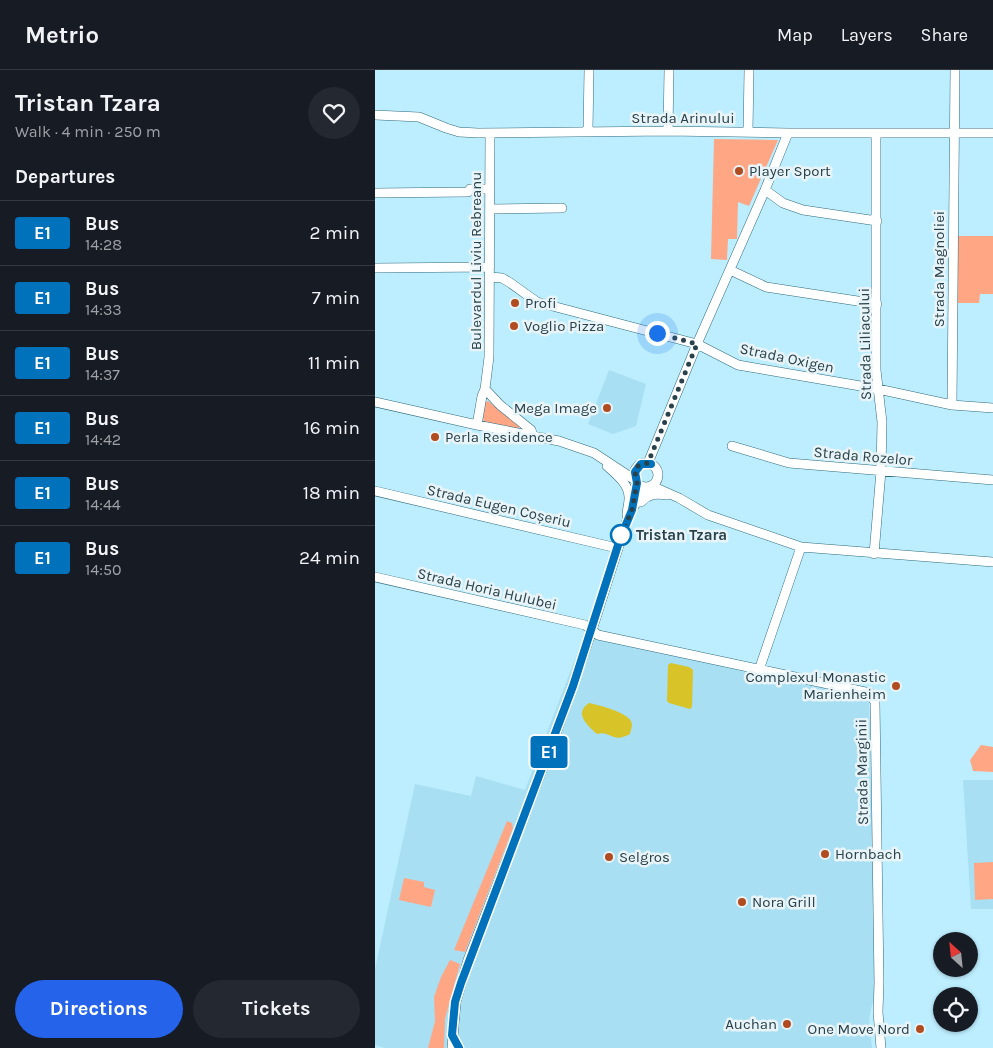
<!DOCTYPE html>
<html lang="en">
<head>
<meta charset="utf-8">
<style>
	:root { --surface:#171b24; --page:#242831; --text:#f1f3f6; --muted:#9ea1a6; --line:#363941; --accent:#2563eb }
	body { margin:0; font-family:Karla,sans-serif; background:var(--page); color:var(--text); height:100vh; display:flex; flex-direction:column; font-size:19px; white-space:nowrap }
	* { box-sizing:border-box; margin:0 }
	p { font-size:16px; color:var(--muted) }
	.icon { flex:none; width:28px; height:28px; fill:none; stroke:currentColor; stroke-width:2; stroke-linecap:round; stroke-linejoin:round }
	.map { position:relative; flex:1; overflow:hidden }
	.panel { display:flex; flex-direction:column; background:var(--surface); width:375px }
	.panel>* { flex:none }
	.badge { padding:0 10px; border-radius:4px; font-size:18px; line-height:32px }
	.needle { width:32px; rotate:333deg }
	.controls { position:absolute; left:558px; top:862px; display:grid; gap:10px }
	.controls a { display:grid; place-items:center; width:45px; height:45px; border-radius:50%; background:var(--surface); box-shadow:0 1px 4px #0004; font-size:25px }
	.you { position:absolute; width:25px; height:25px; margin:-12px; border:4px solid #fff; border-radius:50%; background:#1a73e8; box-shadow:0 0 0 8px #1a73e833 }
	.map>.badge { position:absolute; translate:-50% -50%; box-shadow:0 0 0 2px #fff }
	h2 { padding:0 15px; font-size:19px; line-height:45px }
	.round { display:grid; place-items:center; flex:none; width:52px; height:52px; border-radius:26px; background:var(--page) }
	.summary { display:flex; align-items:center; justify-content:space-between; height:85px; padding:0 15px }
	h1 { font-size:24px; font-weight:700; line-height:38px }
	.button { display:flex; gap:10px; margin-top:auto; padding:10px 15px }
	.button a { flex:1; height:58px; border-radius:30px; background:var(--accent); color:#fff; font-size:20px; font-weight:700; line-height:58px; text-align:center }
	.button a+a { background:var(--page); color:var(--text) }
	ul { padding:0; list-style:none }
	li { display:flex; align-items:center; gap:15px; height:65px; padding:0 15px; border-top:1px solid var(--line) }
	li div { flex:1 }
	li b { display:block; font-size:19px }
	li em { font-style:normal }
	li .badge { min-width:55px; font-weight:700; text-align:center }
	header { display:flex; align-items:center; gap:30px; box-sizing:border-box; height:70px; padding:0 25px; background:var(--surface); border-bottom:1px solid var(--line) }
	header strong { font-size:24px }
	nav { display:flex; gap:28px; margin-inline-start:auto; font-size:18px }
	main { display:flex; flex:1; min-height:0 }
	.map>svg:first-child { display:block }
	.built { fill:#a8dff2 }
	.green { fill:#ffa685 }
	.water { fill:#d8c328 }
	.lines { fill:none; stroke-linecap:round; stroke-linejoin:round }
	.minor-casing { stroke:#2e6b7e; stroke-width:10 }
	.minor { stroke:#fff; stroke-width:9 }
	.line-casing { stroke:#fff; stroke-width:11 }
	.line { stroke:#0072bc; stroke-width:8 }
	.walk { stroke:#28414a; stroke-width:5; stroke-dasharray:0 9 }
	.poi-dot { fill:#b14b20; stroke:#e8f4f8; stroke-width:2 }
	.stop-dot { fill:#fff; stroke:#0072bc; stroke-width:2.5 }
	.labels { text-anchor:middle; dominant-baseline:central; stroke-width:5; stroke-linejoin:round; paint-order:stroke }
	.street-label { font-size:15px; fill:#28414a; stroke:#e8f4f8 }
	.poi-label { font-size:15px; fill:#28414a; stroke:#e8f4f8; text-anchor:start }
	.stop-label { font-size:15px; font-weight:bold; fill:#28414a; stroke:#e8f4f8; text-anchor:start }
</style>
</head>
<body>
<header>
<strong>Metrio</strong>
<nav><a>Map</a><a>Layers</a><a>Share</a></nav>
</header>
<main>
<section class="panel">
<div class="summary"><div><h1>Tristan Tzara</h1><p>Walk · 4 min · 250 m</p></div><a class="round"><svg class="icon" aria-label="heart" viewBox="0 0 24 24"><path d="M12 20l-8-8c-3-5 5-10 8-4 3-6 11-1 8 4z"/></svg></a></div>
<h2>Departures</h2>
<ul>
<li><span class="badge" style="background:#0072bc;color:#fff">E1</span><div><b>Bus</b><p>14:28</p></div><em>2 min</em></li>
<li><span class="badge" style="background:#0072bc;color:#fff">E1</span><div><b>Bus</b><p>14:33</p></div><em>7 min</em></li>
<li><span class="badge" style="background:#0072bc;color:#fff">E1</span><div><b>Bus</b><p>14:37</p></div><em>11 min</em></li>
<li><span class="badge" style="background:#0072bc;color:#fff">E1</span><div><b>Bus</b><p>14:42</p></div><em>16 min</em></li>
<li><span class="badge" style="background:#0072bc;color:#fff">E1</span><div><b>Bus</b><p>14:44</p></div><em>18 min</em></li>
<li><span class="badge" style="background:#0072bc;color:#fff">E1</span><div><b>Bus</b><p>14:50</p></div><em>24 min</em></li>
</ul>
<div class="button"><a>Directions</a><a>Tickets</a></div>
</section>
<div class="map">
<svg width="618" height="978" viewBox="0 0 618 978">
	<rect width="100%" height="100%" fill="#bdeeff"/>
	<!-- built -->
	<path class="built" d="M 234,300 L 271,314 L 261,356 L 238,364 L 213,354 Z
		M 210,563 L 375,603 L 494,627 L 501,916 L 494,949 L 497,978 L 10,978 L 0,975 L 0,899 L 40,714 L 96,726 L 101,706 L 150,720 Z
		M 588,710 L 618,710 L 618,839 L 596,839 Z"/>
	<!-- green -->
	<path class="green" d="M 339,69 L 403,70 L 374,136 L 363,132 L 362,169 L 353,169 L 352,190 L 336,189 Z
		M 581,166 L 618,166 L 618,224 L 605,224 L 604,233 L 582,233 Z
		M 113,331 L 144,356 L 144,358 L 142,359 L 109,352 L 108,348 L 110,332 Z
		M 606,675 L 618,677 L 618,702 L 598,701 L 595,690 Z
		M 132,751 L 137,753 L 138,758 L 90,882 L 79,880 Z
		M 618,792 L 618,829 L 600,830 L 599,793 Z
		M 29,808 L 49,812 L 49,817 L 60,820 L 56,837 L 24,830 Z
		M 75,890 L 85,894 L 70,949 L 69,978 L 53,978 L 60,951 L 59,927 L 66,907 Z"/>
	<!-- water -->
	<path class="water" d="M 296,593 L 314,597 L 318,600 L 317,637 L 315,639 L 294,633 L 292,631 L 293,595 Z
		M 214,633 C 224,635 251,642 256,651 C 258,656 256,659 255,664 C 237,674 236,660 222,664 C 213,656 198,643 214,633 Z"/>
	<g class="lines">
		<defs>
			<path id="minor" d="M 0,45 L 44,47 L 71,58 L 84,62 L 103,63 L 293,61 L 413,63 L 618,63
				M 213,61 L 214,0
				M 293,61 L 294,0
				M 373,62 L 374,0
				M 115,63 L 114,287 L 110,319 L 125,335 L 156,360 L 158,366
				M 390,120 L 408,133 L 428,140 L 502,151
				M 0,123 L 93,122 L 95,119 L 115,119
				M 115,139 L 187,138
				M 0,198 L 115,197
				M 355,200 L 391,217 L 502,234
				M 115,207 L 127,208 L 134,212 L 162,232 L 322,274 L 363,295 L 503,319 L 577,335 L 618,338
				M 0,332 L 102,355 L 184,371 L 219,383 L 260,410
				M 577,335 L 580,0
				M 102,355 L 107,326 L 110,319
				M 357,376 L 414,393 L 618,410
				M 273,393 L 322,274 L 390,120 L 413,63
				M259 405a12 12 0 1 1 24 0a12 12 0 1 1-24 0Z
				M 232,396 C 242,405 255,415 254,429 C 254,434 252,440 252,445
				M 277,416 L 304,428 L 333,445 L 426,477 L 618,492
				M 0,421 L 242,478
				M 266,432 C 274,424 281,423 292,425
				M 499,484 L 506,401 L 507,352 L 501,300 L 501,63
				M 0,507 L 210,555 L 223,565 L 495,623 L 500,632 L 504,913 L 503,942 L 506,978
				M 384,600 L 426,477
				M 77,978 L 81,932 L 93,890 L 179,669 L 217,560 L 252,450 L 257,439 L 273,417"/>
		</defs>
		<!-- minor casing -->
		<use href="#minor" class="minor-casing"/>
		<!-- minor -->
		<use href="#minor" class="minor"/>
	</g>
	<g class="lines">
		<defs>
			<path id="line" d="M 84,978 L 77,965 L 80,932 L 86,913 L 198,616 L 245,469 L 257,440 L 262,413 L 260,402 L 266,394 L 276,394"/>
		</defs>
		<!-- line casing -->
		<use href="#line" class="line-casing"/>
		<!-- line -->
		<use href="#line" class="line"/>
		<!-- walk -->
		<path class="walk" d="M 246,465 L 245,469 L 257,440 L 262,413 L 260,402 L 263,396 L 273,393 L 275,388 L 322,274 L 282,263"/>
	</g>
	<!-- markers -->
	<g class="poi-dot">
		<circle cx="364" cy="101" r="5"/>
		<circle cx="140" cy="233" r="5"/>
		<circle cx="139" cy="256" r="5"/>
		<circle cx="232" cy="338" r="5"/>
		<circle cx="60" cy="367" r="5"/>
		<circle cx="521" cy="616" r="5"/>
		<circle cx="450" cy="784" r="5"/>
		<circle cx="234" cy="787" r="5"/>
		<circle cx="367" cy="832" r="5"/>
		<circle cx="412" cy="954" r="5"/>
		<circle cx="545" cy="959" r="5"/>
	</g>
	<circle class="stop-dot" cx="246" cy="465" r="10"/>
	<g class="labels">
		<!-- street labels -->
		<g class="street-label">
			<text x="308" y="48">Strada Arinului</text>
			<text transform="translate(101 191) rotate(-90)">Bulevardul Liviu Rebreanu</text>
			<text transform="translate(564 199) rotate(-90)">Strada Magnoliei</text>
			<text transform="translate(490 274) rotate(-91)">Strada Liliacului</text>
			<text transform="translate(412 288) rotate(12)">Strada Oxigen</text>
			<text transform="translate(488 386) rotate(5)">Strada Rozelor</text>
			<text transform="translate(124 436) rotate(13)">Strada Eugen Coșeriu</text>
			<text transform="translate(112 519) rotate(13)">Strada Horia Hulubei</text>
			<text transform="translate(487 702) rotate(-91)">Strada Marginii</text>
		</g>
		<!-- poi labels -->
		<g class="poi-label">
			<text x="374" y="101">Player Sport</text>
			<text x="150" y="233">Profi</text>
			<text x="149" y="256">Voglio Pizza</text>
			<text x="222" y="338" text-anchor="end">Mega Image</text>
			<text x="70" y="367">Perla Residence</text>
			<text x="511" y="607" text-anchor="end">Complexul Monastic<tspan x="511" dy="17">Marienheim</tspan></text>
			<text x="460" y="784">Hornbach</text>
			<text x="244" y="787">Selgros</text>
			<text x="377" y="832">Nora Grill</text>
			<text x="402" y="954" text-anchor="end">Auchan</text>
			<text x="535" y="959" text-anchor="end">One Move Nord</text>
		</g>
		<!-- stop labels -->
		<g class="stop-label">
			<text x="261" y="465">Tristan Tzara</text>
		</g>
	</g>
</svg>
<div class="controls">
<a><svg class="needle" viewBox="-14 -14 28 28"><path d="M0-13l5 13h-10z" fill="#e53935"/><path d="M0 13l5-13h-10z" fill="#9ea1a6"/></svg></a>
<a><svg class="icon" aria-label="locate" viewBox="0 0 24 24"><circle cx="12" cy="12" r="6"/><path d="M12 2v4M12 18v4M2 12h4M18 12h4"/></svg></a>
</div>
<div class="you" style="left:282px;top:263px"></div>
<b class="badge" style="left:174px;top:682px;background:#0072bc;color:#fff">E1</b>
</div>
</main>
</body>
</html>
